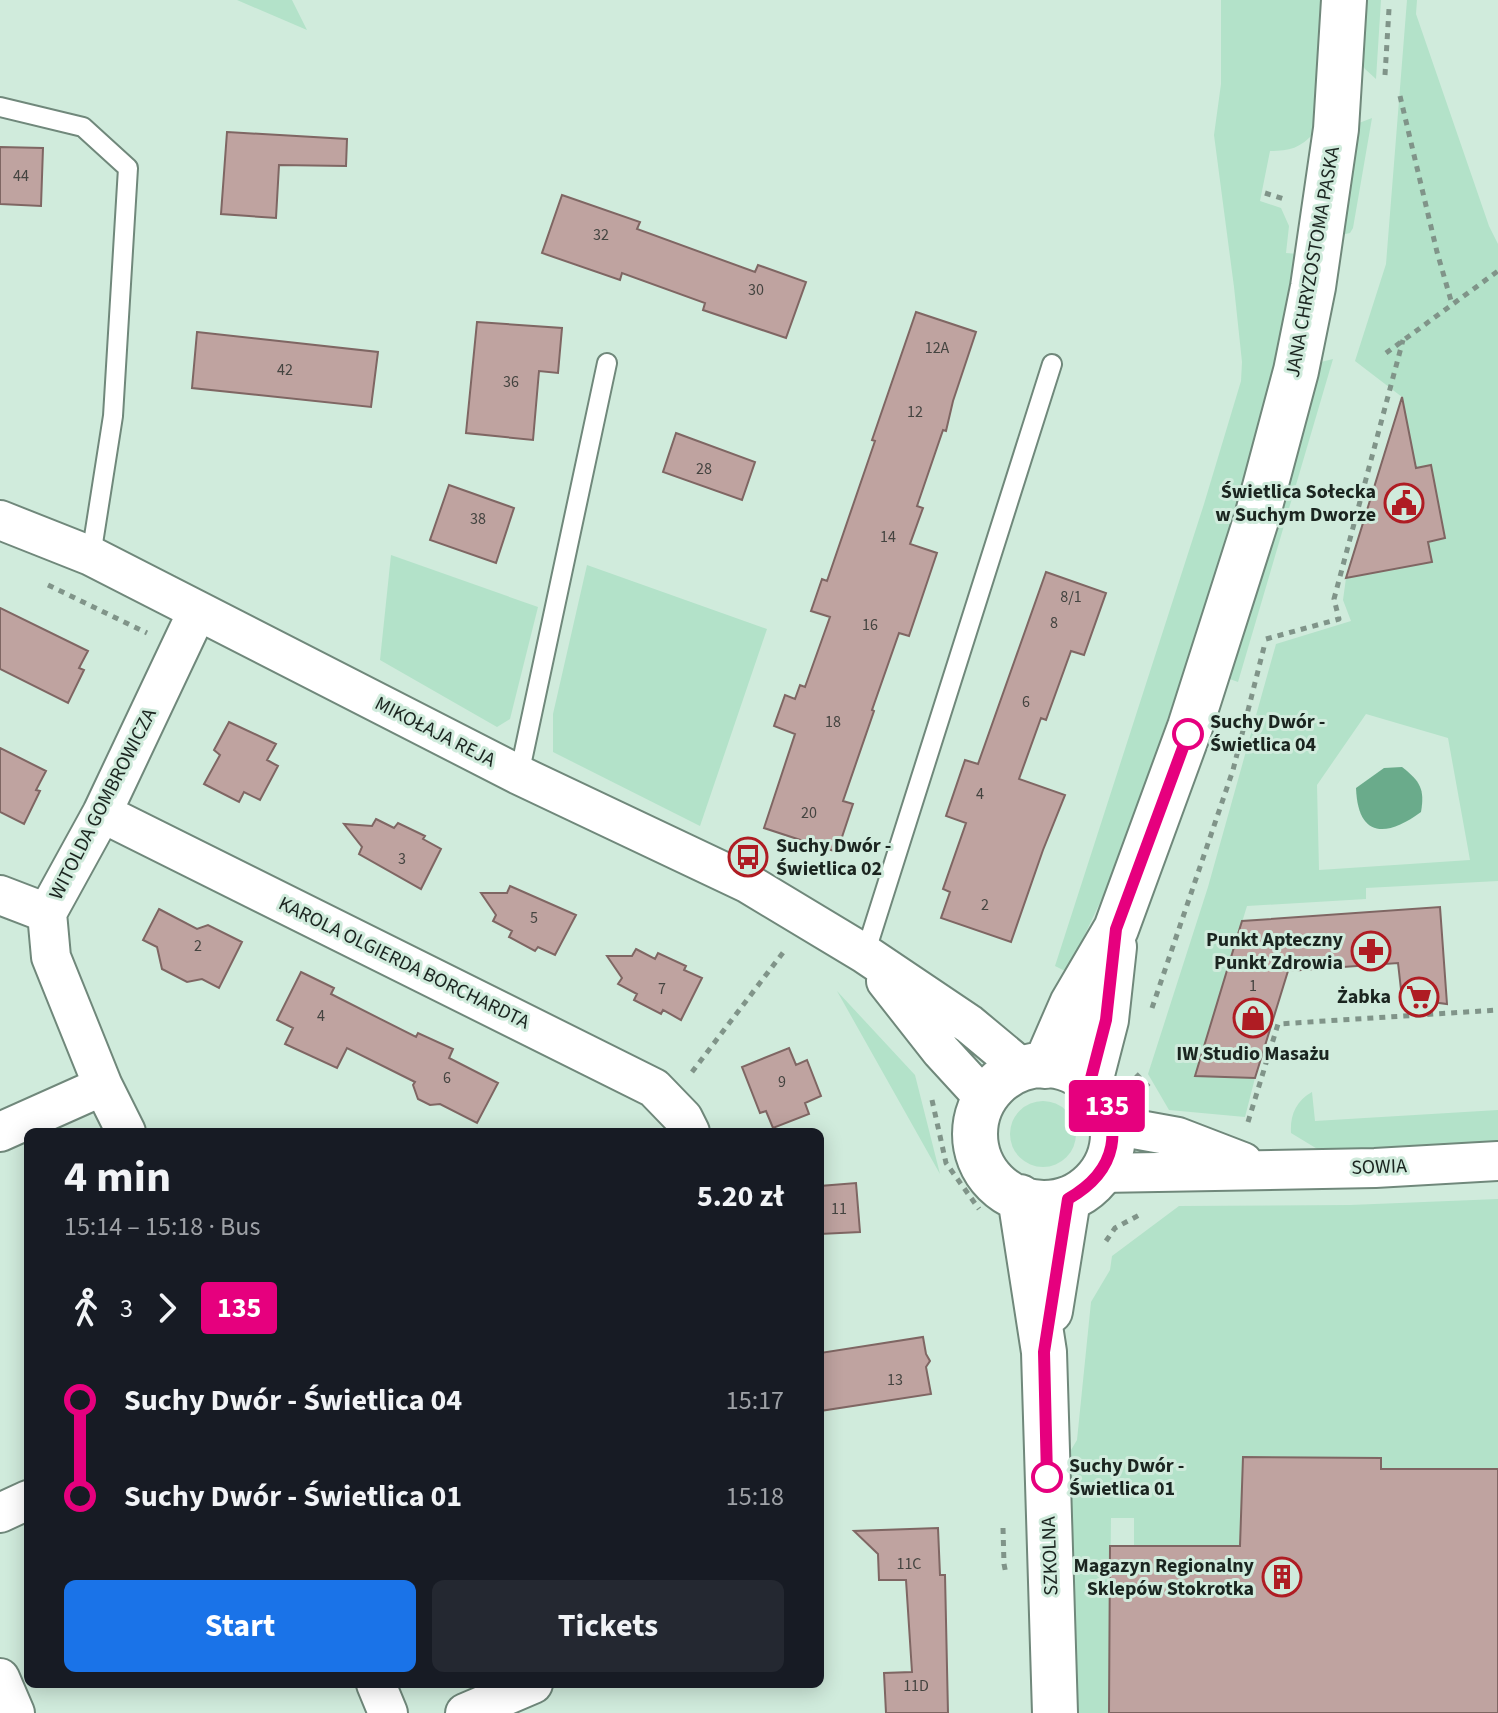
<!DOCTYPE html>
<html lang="en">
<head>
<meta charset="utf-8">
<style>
	:root { --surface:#171b24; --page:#242831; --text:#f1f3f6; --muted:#9ea1a6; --accent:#1a73e8 }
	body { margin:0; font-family:"Source Sans 3",sans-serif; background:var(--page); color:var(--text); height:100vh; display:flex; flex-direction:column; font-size:30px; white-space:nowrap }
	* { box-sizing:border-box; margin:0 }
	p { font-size:26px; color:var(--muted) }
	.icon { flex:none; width:44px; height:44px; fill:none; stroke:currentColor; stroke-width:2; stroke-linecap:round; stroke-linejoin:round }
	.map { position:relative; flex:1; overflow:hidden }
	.side { position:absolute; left:24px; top:1128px; width:800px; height:560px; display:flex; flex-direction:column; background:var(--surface); border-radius:12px; box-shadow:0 4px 20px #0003 }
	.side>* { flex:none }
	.badge { padding:0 16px; border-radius:6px; font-size:28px; line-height:52px }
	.map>.badge { position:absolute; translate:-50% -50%; box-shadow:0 0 0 4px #fff }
	.legs { display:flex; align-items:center; gap:12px; height:88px; padding:0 40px; font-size:26px }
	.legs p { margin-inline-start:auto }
	.summary { display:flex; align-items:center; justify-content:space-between; height:136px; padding:0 40px }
	h1 { font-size:44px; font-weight:700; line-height:60px }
	.cta { display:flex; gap:16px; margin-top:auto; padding:16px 40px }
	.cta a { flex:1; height:92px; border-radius:12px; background:var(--accent); color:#fff; font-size:32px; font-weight:700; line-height:92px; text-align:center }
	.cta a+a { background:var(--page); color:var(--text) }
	ul { padding:0 40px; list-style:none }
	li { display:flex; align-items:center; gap:28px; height:96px; font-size:30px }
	li i { display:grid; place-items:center; width:12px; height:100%; margin:0 10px; background:currentColor }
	li i::after { content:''; width:20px; height:20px; margin:-10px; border:6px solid; border-radius:50%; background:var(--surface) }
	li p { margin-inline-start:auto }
	li:first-child i { background:linear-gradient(#0000 50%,currentColor 0) }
	li:last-child i { background:linear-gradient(currentColor 50%,#0000 0) }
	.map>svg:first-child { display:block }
	.green { fill:#b3e2c9; fill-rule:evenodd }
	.water { fill:#6aab8b }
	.building { fill:#bfa3a0; stroke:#7f6663; stroke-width:2 }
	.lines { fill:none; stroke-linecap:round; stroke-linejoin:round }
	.service-casing { stroke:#70887b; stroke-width:22 }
	.minor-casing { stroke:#70887b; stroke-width:42 }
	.tertiary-casing { stroke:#70887b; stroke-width:48 }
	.path { stroke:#809489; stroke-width:5; stroke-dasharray:6 6; stroke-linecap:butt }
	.service { stroke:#fff; stroke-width:18 }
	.minor { stroke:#fff; stroke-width:38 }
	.tertiary { stroke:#fff; stroke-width:44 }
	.line-1-casing { stroke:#fff; stroke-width:18 }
	.line-1 { stroke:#e6007e; stroke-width:12 }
	.stop-1-dot { fill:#fff; stroke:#e6007e; stroke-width:4 }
	.labels { text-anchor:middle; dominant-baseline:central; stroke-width:6; stroke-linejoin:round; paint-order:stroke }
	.number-label { font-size:16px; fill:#444440 }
	.street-label { font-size:20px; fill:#1b2520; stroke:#d0ebdc }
	.poi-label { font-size:20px; font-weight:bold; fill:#1b2520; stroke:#d0ebdc; text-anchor:end }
	.stop-label { font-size:20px; font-weight:bold; fill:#1b2520; stroke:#d0ebdc; text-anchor:start }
</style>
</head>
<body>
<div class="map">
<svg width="1498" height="1713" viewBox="0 0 1498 1713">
	<rect width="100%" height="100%" fill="#d0ebdc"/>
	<!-- green -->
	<path class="green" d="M 237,0 L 292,0 L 307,30 Z
		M 1221,0 L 1322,0 L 1314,133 C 1300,148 1290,151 1270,151 L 1260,201 L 1281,208 L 1289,226 L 1286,253 L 1298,254 L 1271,390 L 1230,538 L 1115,871 L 1067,972 L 1055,966 L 1204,504 L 1241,381 L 1242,362 L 1234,287 L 1214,135 L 1221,84 Z
		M 1362,0 L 1381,0 L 1376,79 L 1365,69 L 1360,60 Z
		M 1407,0 L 1417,0 L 1416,14 L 1489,226 L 1498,244 L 1498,881 L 1366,888 L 1366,899 L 1247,906 L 1195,1075 L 1255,1078 L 1245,1117 L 1169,1110 L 1148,1074 L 1208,887 L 1276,644 L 1351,621 L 1343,600 L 1346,578 L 1428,542 L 1445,538 L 1431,465 L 1416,468 L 1402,397 L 1355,361 L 1386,264 ZM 1366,714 L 1448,738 L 1470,860 L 1319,870 L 1317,785 Z
		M 1372,118 L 1353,228 L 1350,233 L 1341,235 L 1354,133 L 1359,123 Z
		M 1333,359 L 1238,682 L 1227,678 L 1315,370 L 1321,362 Z
		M 391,555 L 538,607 L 510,719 L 497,727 L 380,660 Z
		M 587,565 L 767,629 L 700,826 L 553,752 L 553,714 Z
		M 837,991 L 915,1075 L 940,1174 Z
		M 1312,1092 L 1315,1121 L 1498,1110 L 1498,1144 L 1389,1151 L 1319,1150 L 1291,1133 C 1290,1115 1296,1101 1312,1092 Z
		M1010 1134a33 33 0 1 1 66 0a33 33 0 1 1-66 0Z
		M 1498,1199 L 1498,1469 L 1381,1469 L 1381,1458 L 1244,1457 L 1240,1546 L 1134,1546 L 1134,1518 L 1111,1518 L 1109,1713 L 1076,1713 L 1068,1455 L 1077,1440 L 1091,1302 L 1110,1270 L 1112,1256 L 1179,1206 L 1350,1205 Z"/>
	<!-- water -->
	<path class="water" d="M 1402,767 C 1420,781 1425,789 1421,812 C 1387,837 1358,839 1356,788 L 1384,768 Z"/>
	<!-- building -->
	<path class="building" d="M 227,132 L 347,139 L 346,166 L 279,165 L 276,218 L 221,214 Z
		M 0,147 L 43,148 L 41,206 L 0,204 Z
		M 562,195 L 640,222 L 637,229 L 755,272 L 758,265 L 806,282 L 786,338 L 703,310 L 705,303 L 622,273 L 620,280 L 542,253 Z
		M 916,312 L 976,332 L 953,401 L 946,431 L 943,430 L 917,506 L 923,508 L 910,544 L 937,553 L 909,636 L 899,633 L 872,710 L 874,711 L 843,801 L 853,804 L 837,852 L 764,828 L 795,734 L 774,726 L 785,695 L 795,699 L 800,685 L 805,687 L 830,617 L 811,611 L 822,579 L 827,581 L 875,441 L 872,440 Z
		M 477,322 L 562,328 L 558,373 L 539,371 L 533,440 L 466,433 Z
		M 197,332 L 378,352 L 371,407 L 192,388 Z
		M 1402,397 L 1416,468 L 1431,465 L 1445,538 L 1428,542 L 1432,562 L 1346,578 Z
		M 676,433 L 755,462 L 742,500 L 663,472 Z
		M 449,485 L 514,508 L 496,563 L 430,540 Z
		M 1046,572 L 1106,593 L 1084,655 L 1071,651 L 1046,720 L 1041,718 L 1019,779 L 1065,795 L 1043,850 L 1011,942 L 941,918 L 950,892 L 943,889 L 966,823 L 946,816 L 965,760 L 978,764 Z
		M 0,608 L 88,651 L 79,668 L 84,670 L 68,703 L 0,669 Z
		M 229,722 L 276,744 L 267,760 L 278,766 L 260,800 L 244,792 L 239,802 L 204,784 L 220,755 L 214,750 Z
		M 0,748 L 46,771 L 36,790 L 40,791 L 24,824 L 0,812 Z
		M 376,819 L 394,828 L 398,823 L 425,836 L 423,839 L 441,849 L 421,889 L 359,854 L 362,847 L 344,824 L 372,826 Z
		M 510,886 L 576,915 L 555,955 L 538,947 L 535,951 L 509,937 L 512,931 L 493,921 L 496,915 L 481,893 L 507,893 Z
		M 1440,907 L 1447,1004 L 1402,998 L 1398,963 L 1288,971 L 1255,1078 L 1195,1076 L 1242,921 Z
		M 159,909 L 197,929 L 208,925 L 242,942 L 219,988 L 202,979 L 187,982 L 162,969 L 157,947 L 143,940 Z
		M 636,949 L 655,959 L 658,953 L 686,966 L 684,970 L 702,978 L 681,1020 L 663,1010 L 661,1014 L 634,1000 L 637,994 L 618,984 L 622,978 L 607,956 L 632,956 Z
		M 301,972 L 334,988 L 331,994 L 416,1037 L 418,1033 L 453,1049 L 449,1058 L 498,1083 L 477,1123 L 440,1104 L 430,1105 L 418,1099 L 413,1085 L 415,1082 L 347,1048 L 337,1068 L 285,1044 L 293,1028 L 277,1020 Z
		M 789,1048 L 796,1065 L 807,1060 L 821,1096 L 805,1103 L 809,1114 L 773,1128 L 766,1111 L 760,1113 L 742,1067 Z
		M 856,1183 L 860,1232 L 820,1234 L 820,1186 Z
		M 923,1337 L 926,1354 L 930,1361 L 926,1367 L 931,1394 L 820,1411 L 820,1353 Z
		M 1243,1457 L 1381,1458 L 1381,1469 L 1498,1469 L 1498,1713 L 1109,1713 L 1110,1546 L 1240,1546 Z
		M 938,1528 L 940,1575 L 945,1575 L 948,1713 L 886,1713 L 884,1673 L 912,1672 L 906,1580 L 879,1580 L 878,1554 L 854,1531 Z"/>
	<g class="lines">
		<defs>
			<path id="service" d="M 0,107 L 83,127 L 128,168 L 113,416 L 91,556
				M 519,775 L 607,363
				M 865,954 L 1052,364"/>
			<path id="minor" d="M 0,520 L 91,556 L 519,775 L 747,883 L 865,954 L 969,1024 L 1023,1069
				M 102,813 L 654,1088 L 683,1118 L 690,1132
				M 0,895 L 47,913
				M 886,981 L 941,1051 L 985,1099
				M 1112,1125 L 1178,1137 L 1243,1162
				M 0,1132 L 103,1086
				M 126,1132 L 103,1086 L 51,957 L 47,913 L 102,813 L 197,612
				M 1101,1173 L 1375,1168 L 1498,1161
				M 0,1513 L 28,1500
				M 0,1678 L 15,1713
				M 376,1684 L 388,1713
				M 465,1713 L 533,1684"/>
			<path id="tertiary" d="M975 1134a69 69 0 1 1 138 0a69 69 0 1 1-138 0Z
				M 1045,1066 L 1072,1004 L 1116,929 L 1190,727 L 1257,517 L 1296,371 L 1313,287 L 1336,129 L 1344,0
				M 1090,1082 L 1106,1020 L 1114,947
				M 1020,1197 L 1044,1352 L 1055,1713
				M 1050,1311 L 1068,1199"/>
		</defs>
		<!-- service casing -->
		<use href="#service" class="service-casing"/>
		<!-- minor casing -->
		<use href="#minor" class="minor-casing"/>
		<!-- tertiary casing -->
		<use href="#tertiary" class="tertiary-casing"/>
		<!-- path -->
		<path class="path" d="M 1385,75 L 1389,9
			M 1400,96 L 1437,252 L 1452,304
			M 1265,193 L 1284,199
			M 1386,353 L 1498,271
			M 48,585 L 147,633
			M 1266,639 L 1339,619 L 1334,599 L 1403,340
			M 1152,1008 L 1233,770 L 1264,647
			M 692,1072 L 785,950
			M 1136,1074 L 1152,1090
			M 932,1100 L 946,1163 L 979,1209
			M 1248,1122 L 1278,1024 L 1498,1010
			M 1106,1241 L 1115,1228 L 1141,1214
			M 1003,1528 L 1004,1564 L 1006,1574"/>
		<!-- service -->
		<use href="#service" class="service"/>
		<!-- minor -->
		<use href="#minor" class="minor"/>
		<!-- tertiary -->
		<use href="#tertiary" class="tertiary"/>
	</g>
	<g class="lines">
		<defs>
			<path id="line-1" d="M 1047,1477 L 1044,1352 L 1068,1199 C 1117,1171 1127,1126 1090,1082 L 1106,1020 L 1116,929 L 1188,734"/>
		</defs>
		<!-- line-1 casing -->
		<use href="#line-1" class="line-1-casing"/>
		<!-- line-1 -->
		<use href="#line-1" class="line-1"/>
	</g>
	<!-- icons -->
	<defs>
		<symbol id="civic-ring" viewBox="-11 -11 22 22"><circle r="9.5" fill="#d0ebdc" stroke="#af1c23" stroke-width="1.5"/><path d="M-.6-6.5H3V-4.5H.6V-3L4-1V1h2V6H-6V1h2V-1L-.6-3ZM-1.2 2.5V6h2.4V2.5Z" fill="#af1c23"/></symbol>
		<symbol id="bus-ring" viewBox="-11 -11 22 22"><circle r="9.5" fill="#d0ebdc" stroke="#af1c23" stroke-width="1.5"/><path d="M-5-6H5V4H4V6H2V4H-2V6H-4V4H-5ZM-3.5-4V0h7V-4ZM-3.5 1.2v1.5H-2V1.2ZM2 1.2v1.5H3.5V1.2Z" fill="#af1c23"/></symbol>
		<symbol id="pharmacy-ring" viewBox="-11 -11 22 22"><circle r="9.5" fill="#d0ebdc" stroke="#af1c23" stroke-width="1.5"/><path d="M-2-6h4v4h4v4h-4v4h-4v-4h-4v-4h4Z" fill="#af1c23"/></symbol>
		<symbol id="supermarket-ring" viewBox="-11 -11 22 22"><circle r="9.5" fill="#d0ebdc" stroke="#af1c23" stroke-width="1.5"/><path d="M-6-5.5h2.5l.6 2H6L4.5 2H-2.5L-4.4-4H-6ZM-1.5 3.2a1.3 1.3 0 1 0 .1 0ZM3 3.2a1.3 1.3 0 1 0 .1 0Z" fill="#af1c23"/></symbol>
		<symbol id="shop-ring" viewBox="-11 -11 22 22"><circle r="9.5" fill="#d0ebdc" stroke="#af1c23" stroke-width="1.5"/><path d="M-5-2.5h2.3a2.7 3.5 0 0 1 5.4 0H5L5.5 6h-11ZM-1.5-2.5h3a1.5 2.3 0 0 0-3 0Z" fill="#af1c23"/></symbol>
		<symbol id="building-ring" viewBox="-11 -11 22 22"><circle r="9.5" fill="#d0ebdc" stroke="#af1c23" stroke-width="1.5"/><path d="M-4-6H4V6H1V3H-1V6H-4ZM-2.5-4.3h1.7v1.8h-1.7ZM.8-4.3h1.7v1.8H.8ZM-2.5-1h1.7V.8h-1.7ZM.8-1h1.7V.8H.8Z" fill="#af1c23"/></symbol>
	</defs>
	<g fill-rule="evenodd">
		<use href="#civic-ring" x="1382" y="481" width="44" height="44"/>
		<use href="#bus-ring" x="726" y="835" width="44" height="44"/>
		<use href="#pharmacy-ring" x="1349" y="929" width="44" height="44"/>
		<use href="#supermarket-ring" x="1397" y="975" width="44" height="44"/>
		<use href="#shop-ring" x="1231" y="996" width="44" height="44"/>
		<use href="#building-ring" x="1260" y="1555" width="44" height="44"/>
	</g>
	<!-- markers -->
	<g class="stop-1-dot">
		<circle cx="1188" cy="734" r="14"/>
		<circle cx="1047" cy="1477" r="14"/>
	</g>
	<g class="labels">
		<!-- number labels -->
		<g class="number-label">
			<text x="21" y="176">44</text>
			<text x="601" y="235">32</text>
			<text x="756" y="290">30</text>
			<text x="937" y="348">12A</text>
			<text x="285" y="370">42</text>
			<text x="511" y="382">36</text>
			<text x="915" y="412">12</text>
			<text x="704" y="469">28</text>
			<text x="478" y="519">38</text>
			<text x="888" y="537">14</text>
			<text x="1071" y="597">8/1</text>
			<text x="1054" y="623">8</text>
			<text x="870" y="625">16</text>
			<text x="1026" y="702">6</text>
			<text x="833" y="722">18</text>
			<text x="980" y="794">4</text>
			<text x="809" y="813">20</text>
			<text x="402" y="859">3</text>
			<text x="985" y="905">2</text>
			<text x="534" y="918">5</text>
			<text x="198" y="946">2</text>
			<text x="1253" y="986">1</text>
			<text x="662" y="989">7</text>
			<text x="321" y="1016">4</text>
			<text x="447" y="1078">6</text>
			<text x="782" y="1082">9</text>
			<text x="839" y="1209">11</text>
			<text x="895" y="1380">13</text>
			<text x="909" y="1564">11C</text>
			<text x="916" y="1686">11D</text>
		</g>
		<!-- street labels -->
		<g class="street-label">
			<text transform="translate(1313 262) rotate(-80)">JANA CHRYZOSTOMA PASKA</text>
			<text transform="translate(435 732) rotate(27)">MIKOŁAJA REJA</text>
			<text transform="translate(103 804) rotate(-63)">WITOLDA GOMBROWICZA</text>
			<text transform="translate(404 963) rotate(26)">KAROLA OLGIERDA BORCHARDTA</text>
			<text transform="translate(1379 1167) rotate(-2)">SOWIA</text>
			<text transform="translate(1050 1556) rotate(-92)">SZKOLNA</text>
		</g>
		<!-- poi labels -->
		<g class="poi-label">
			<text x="1376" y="492">Świetlica Sołecka<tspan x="1376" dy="23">w Suchym Dworze</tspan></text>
			<text x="776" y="846" text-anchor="start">Suchy Dwór -<tspan x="776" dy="23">Świetlica 02</tspan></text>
			<text x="1343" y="940">Punkt Apteczny<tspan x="1343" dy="23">Punkt Zdrowia</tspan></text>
			<text x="1391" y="997">Żabka</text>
			<text x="1253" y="1054" text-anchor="middle">IW Studio Masażu</text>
			<text x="1254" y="1566">Magazyn Regionalny<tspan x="1254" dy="23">Sklepów Stokrotka</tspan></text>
		</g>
		<!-- stop labels -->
		<g class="stop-label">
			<text x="1210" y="722">Suchy Dwór -<tspan x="1210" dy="23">Świetlica 04</tspan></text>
			<text x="1069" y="1466">Suchy Dwór -<tspan x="1069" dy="23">Świetlica 01</tspan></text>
		</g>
	</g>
</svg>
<b class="badge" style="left:1107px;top:1106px;background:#e6007e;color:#fff">135</b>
<section class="side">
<div class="summary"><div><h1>4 min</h1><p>15:14 – 15:18 · Bus</p></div><b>5.20 zł</b></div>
<div class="legs"><svg class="icon" aria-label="walk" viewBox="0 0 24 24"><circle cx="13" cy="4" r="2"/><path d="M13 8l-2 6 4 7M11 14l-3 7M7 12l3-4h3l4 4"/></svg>3<svg class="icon" aria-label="forward" viewBox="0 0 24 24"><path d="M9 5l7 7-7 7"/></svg><b class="badge" style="background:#e6007e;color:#fff">135</b></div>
<ul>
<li><i style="color:#e6007e"></i><b>Suchy Dwór - Świetlica 04</b><p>15:17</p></li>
<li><i style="color:#e6007e"></i><b>Suchy Dwór - Świetlica 01</b><p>15:18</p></li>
</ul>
<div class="cta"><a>Start</a><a>Tickets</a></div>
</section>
</div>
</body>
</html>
